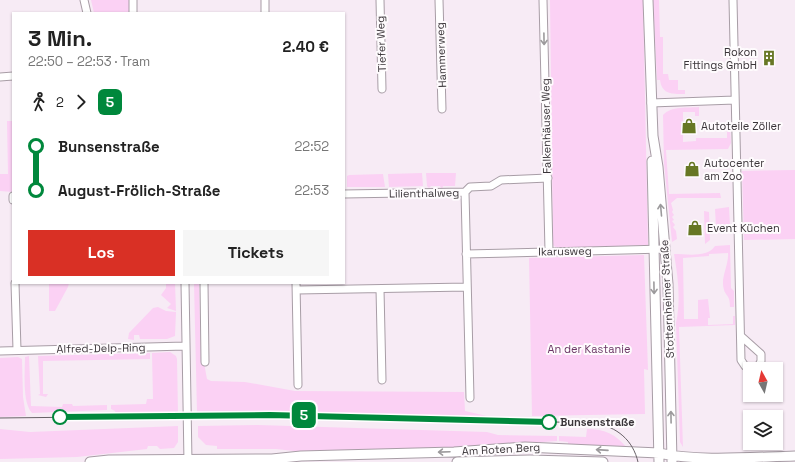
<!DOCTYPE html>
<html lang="de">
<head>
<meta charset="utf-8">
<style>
	:root { --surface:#fff; --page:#f6f6f6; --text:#222; --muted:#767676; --accent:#d93025 }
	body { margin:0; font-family:"Space Grotesk",sans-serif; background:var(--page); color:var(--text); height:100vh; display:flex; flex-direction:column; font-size:15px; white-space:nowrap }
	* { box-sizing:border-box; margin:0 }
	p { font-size:13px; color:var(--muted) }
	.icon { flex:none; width:22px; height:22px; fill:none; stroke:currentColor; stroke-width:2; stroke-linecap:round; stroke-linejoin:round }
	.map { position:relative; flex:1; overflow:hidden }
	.panel { position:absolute; left:12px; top:12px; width:333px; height:272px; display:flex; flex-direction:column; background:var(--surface); border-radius:0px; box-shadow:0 1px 3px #0004 }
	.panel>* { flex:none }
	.badge { padding:0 8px; border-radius:6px; font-size:14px; line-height:26px }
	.needle { width:26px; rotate:352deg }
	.buttons { position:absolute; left:743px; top:362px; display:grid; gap:8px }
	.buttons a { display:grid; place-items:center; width:40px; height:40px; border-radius:0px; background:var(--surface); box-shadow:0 1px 3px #0004; font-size:20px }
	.map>.badge { position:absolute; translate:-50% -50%; box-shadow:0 0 0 2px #fff }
	.legs { display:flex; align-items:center; gap:6px; height:44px; padding:0 16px; font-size:13px }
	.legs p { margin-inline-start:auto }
	.head { display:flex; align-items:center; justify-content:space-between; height:68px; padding:0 16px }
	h1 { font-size:22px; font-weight:600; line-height:30px }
	.primary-button { display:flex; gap:8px; margin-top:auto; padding:8px 16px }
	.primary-button a { flex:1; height:46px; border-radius:0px; background:var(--accent); color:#fff; font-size:16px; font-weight:600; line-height:46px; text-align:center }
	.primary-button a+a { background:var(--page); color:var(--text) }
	ul { padding:0 16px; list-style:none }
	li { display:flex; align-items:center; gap:14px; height:44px; font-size:15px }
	li i { display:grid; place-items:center; width:6px; height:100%; margin:0 5px; background:currentColor }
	li i::after { content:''; width:10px; height:10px; margin:-5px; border:3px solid; border-radius:50%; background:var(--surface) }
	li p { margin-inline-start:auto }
	li:first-child i { background:linear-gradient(#0000 50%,currentColor 0) }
	li:last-child i { background:linear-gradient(currentColor 50%,#0000 0) }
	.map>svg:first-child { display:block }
	.green { fill:#fbd1f4 }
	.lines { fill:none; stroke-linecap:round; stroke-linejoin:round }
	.minor-casing { stroke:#a89da6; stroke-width:9 }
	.major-casing { stroke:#a89da6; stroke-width:11 }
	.minor { stroke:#fff; stroke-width:7 }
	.major { stroke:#fff; stroke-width:9 }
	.tram { stroke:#676066; stroke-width:1 }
	.oneway { stroke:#9c9a9c }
	.line-1-casing { stroke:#fff; stroke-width:9 }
	.line-1 { stroke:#00883c; stroke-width:6 }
	.stop-1-dot { fill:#fff; stroke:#00883c; stroke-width:2 }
	.labels { text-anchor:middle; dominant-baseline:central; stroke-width:4; stroke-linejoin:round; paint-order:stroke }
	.street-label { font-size:11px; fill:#3a3539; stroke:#fefbfd }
	.poi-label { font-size:11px; fill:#3a3539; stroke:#fefbfd; text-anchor:start }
	.park-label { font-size:11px; fill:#6b3665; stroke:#fefbfd }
	.stop-label { font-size:11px; font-weight:bold; fill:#3a3539; stroke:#fefbfd; text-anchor:start }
</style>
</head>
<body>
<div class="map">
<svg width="795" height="462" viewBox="0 0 795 462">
	<rect width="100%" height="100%" fill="#f7ebf5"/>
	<!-- green -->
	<path class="green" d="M 91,0 L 130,0 L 130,13 L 94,13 Z
		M 550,0 L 643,0 L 648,245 L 557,248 L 553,245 Z
		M 653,0 L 659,0 L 660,37 L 663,37 L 663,74 L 668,74 L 669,80 L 678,80 L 678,90 L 685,90 L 685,94 C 673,94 662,95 660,80 L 657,80 Z
		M 699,107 L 699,116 L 695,116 L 695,112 L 683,112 L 683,142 L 696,141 L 696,138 L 727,138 L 727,129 L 730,129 L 731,143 L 728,149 L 666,150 L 669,194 L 720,193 L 721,198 L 677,198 L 671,203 L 673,210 L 672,212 L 674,215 L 672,217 L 674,220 L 672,221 L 675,225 L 673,227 L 676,231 L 677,239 L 672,242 L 664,163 L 663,115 C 671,106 688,108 699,107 Z
		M 7,121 L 13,121 L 13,192 L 0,191 L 0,174 L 8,174 Z
		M 795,170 L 795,239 L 744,240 L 742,171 Z
		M 422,173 L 423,186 L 389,187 L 388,174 Z
		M 426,173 L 456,173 L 455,186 L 443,186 L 442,189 L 440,186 L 431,186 L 429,188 L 427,186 Z
		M 383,174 L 385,187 L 347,187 L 347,176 L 349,175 Z
		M 729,207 L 730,226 L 716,227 L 715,209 Z
		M 704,211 L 709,212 L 710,240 L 705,244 Z
		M 730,245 L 731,288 L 734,291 L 734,307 L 730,307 C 730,295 727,298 724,290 C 720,278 729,265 728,253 L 709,254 L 709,256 L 683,258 L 684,319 L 698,319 L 698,300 L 708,299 L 710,318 L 708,318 L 708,325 L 733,324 L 733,316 L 735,316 L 735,325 L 679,327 L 683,447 L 680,442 L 676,323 C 681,300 678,277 674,254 C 687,254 707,258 715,246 Z
		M 644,255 L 648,370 L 644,369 L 645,414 L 532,416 L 529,258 Z
		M 49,283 L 69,283 L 68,287 L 55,311 L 49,311 Z
		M 166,283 L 175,283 L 176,311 L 167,308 L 171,304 L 161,295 L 166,288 Z
		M 194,283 L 199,283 L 201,362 L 204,363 L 207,379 L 211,381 L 245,382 L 295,391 L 464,392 L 465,411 L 500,419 L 260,412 L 197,413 Z
		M 158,307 L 166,311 L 176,312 L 175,336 L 167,339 L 140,339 L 139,335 L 134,335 L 134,340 L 128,339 L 129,333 L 153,308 Z
		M 170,352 L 176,356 L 177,359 L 178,413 L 116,414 L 115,411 L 111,409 L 111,405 L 146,404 L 147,399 L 153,399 L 152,353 Z
		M 150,353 L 150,359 L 43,361 L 43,394 L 48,394 L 46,397 L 38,395 L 40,394 L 38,356 Z
		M 29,356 L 31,406 L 62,407 L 63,404 L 72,404 L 73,406 L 107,405 L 107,410 L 32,413 C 22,403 25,371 25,357 Z
		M 18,357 L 22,359 L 23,397 L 26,416 L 0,417 L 0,358 Z
		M 258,425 L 487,432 L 498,435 L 557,436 L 557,441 L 457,448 L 303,452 L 276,449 L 217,449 L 217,446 L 206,445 L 198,437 L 198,426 Z
		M 178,426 L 178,442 L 174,448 L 160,449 L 157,446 L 148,446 L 147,449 L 77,457 L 0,459 L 0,429 L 30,432 Z
		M 587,429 C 604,429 616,434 627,448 L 568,444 L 568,442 L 559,441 L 559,436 L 586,437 Z"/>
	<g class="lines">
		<defs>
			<path id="minor" d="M 84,0 L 87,13
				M 133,0 L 133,13
				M 265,0 L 265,13
				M 380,0 L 382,89
				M 439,0 L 442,109
				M 543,0 L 549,251
				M 733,0 L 741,360 L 745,366 L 752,369 L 758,367 L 761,361 L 761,354 L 742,337
				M 0,77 L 13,76
				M 651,103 L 735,100
				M 465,192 L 470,398
				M 344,194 L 465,192 L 470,187 L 491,186 L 501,180 L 548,178
				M 13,196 L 13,200
				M 466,254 L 664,249
				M 15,283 L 17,350
				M 185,283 L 188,462
				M 204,283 L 205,362
				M 296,283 L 298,385
				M 380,289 L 382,380
				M 297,290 L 467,287
				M 0,351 L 185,346"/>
			<path id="major" d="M 648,0 L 653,136 L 658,167 L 668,284 L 672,461
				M 652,161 L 659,462
				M 90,462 L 109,460 L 272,459 L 301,456 L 454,452 L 525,447 L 659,453 C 699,462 753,457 795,456
				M 457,462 L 530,460 L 603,462"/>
		</defs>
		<!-- minor casing -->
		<use href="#minor" class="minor-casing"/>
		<!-- major casing -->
		<use href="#major" class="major-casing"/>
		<!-- minor -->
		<use href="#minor" class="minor"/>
		<!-- major -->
		<use href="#major" class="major"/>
		<!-- tram -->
		<path class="tram" d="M 0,418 L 270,415 L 595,423 C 617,427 633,440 638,462"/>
	</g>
	<!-- one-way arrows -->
	<defs><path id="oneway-shaft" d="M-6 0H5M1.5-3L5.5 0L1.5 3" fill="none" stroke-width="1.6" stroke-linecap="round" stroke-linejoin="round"/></defs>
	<g class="oneway">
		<use href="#oneway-shaft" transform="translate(544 39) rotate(89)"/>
		<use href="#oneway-shaft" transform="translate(661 210) rotate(-95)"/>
		<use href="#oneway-shaft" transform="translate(654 288) rotate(89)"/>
		<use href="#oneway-shaft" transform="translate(671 417) rotate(-91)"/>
		<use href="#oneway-shaft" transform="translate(602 450) rotate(-176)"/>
		<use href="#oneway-shaft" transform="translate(444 452) rotate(178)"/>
	</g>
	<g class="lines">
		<defs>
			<path id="line-1" d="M 60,417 L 270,415 L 549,422"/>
		</defs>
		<!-- line-1 casing -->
		<use href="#line-1" class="line-1-casing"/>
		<!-- line-1 -->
		<use href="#line-1" class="line-1"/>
	</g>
	<!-- icons -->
	<defs>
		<symbol id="building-bare" viewBox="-9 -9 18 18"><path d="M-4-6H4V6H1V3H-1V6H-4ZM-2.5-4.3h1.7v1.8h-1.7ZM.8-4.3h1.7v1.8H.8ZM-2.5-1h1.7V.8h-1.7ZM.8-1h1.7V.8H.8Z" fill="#677724" stroke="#fefbfd" stroke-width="2.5" paint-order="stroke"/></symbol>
		<symbol id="shop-bare" viewBox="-9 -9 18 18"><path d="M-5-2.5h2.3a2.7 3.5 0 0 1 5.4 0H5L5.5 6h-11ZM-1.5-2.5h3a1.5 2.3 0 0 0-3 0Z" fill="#677724" stroke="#fefbfd" stroke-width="2.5" paint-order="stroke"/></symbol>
	</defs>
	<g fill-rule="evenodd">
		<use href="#building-bare" x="758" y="47" width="22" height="22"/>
		<use href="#shop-bare" x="678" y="115" width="22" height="22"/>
		<use href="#shop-bare" x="681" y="158" width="22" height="22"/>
		<use href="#shop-bare" x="684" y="217" width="22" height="22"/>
	</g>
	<!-- markers -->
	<g class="stop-1-dot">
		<circle cx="60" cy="417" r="7"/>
		<circle cx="549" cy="422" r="7"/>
	</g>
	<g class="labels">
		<!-- street labels -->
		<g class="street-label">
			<text transform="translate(381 44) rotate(-92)">Tiefer Weg</text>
			<text transform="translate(441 55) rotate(-92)">Hammerweg</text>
			<text transform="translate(546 126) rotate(-91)">Falkenhäuser Weg</text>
			<text transform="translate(424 193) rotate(-1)">Lilienthalweg</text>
			<text transform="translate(565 251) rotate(-1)">Ikarusweg</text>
			<text transform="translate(667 299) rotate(-93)">Stotternheimer Straße</text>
			<text transform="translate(101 348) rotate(-1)">Alfred-Delp-Ring</text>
			<text transform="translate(501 449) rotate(-3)">Am Roten Berg</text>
		</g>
		<!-- poi labels -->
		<g class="poi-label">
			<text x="757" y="52" text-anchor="end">Rokon<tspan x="757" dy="13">Fittings GmbH</tspan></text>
			<text x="701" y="126">Autoteile Zöller</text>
			<text x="704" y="163">Autocenter<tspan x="704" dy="13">am Zoo</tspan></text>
			<text x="707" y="228">Event Küchen</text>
		</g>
		<!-- park labels -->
		<g class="park-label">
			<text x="589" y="349">An der Kastanie</text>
		</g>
		<!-- stop labels -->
		<g class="stop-label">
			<text x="560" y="422">Bunsenstraße</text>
		</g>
	</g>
</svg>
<div class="buttons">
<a><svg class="needle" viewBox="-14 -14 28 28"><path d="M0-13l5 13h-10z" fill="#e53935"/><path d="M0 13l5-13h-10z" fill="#767676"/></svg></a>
<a><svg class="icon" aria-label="layers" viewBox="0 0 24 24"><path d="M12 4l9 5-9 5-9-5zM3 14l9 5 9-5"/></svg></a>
</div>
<b class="badge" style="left:304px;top:415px;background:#00883c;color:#fff">5</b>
<section class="panel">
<div class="head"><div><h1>3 Min.</h1><p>22:50 – 22:53 · Tram</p></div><b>2.40 €</b></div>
<div class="legs"><svg class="icon" aria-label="walk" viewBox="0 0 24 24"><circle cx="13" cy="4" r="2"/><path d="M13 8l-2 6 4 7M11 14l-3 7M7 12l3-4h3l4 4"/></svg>2<svg class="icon" aria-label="forward" viewBox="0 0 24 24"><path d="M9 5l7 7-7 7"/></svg><b class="badge" style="background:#00883c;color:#fff">5</b></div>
<ul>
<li><i style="color:#00883c"></i><b>Bunsenstraße</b><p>22:52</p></li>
<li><i style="color:#00883c"></i><b>August-Frölich-Straße</b><p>22:53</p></li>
</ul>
<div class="primary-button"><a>Los</a><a>Tickets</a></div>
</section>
</div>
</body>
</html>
